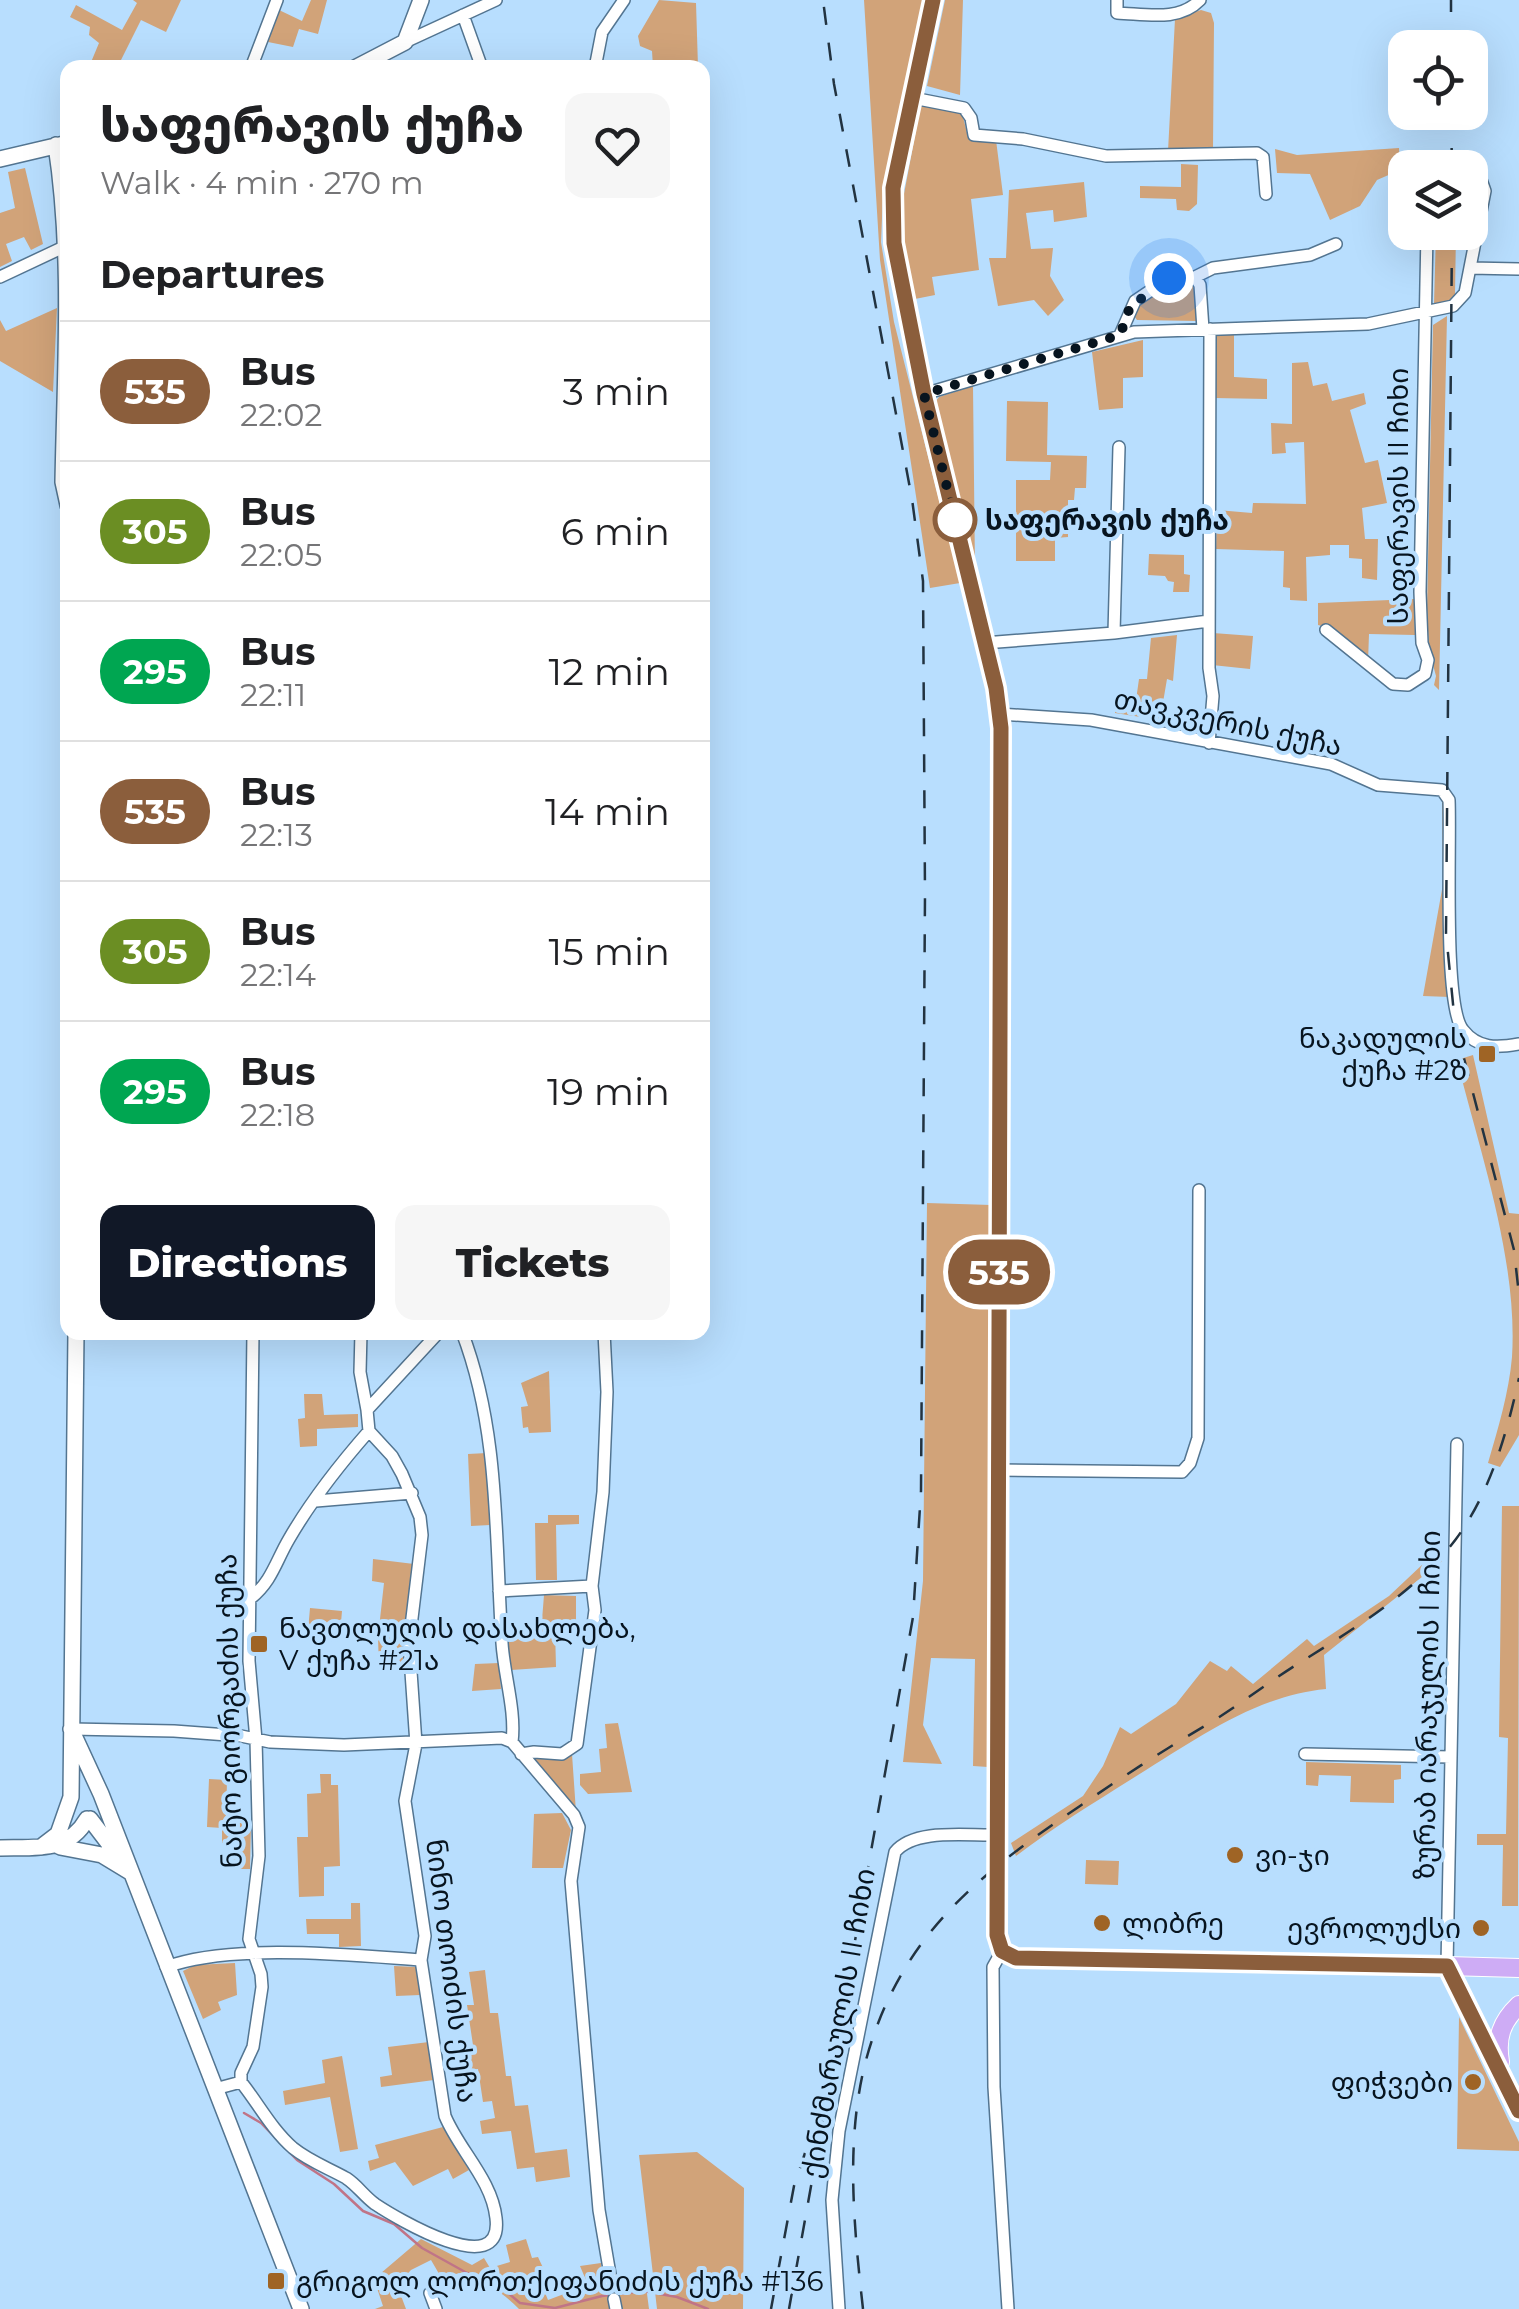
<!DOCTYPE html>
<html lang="en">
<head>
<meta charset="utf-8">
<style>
	:root { --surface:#fff; --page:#f6f6f6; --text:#202124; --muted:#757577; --line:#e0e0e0; --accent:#111827 }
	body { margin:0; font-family:Montserrat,"Noto Sans Georgian",sans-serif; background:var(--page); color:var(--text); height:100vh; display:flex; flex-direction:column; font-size:38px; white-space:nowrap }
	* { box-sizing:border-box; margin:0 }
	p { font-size:32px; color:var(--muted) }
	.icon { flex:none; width:55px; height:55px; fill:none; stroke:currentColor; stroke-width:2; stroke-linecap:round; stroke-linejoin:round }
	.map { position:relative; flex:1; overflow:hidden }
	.side { position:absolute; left:60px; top:60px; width:650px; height:1280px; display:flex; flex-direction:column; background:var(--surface); border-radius:20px; box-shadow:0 10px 40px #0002 }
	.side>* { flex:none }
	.badge { padding:0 20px; border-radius:32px; font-size:35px; line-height:65px }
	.controls { position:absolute; left:1388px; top:30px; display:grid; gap:20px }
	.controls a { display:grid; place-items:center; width:100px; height:100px; border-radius:20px; background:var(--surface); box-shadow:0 10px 40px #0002; font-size:50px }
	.you { position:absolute; width:50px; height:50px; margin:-25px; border:8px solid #fff; border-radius:50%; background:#1a73e8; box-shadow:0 0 0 15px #1a73e833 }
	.map>.badge { position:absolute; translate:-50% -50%; box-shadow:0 0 0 5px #fff }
	h2 { padding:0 40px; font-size:38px; line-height:90px }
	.round { display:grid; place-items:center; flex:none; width:105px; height:105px; border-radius:20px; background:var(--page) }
	.summary { display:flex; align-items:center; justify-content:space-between; height:170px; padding:0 40px }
	h1 { font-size:48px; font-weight:800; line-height:75px }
	.button { display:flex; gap:20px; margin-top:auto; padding:20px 40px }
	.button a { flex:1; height:115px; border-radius:20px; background:var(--accent); color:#fff; font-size:40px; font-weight:800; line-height:115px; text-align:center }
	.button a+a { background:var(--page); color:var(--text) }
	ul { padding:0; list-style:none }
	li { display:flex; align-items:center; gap:30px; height:140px; padding:0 40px; border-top:2px solid var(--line) }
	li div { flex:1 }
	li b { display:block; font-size:38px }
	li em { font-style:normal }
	li .badge { min-width:110px; font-weight:700; text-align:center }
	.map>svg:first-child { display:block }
	.green { fill:#d1a379 }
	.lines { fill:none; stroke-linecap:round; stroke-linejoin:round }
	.stream { stroke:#c07487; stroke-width:2.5 }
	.street-casing { stroke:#537591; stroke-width:14 }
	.secondary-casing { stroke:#537591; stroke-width:18 }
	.primary-casing { stroke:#fff; stroke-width:20 }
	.street { stroke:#fff; stroke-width:11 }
	.secondary { stroke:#fff; stroke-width:15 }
	.primary { stroke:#ceacf5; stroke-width:18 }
	.rail { stroke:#223341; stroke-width:2.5; stroke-dasharray:18 18; stroke-linecap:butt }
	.line-casing { stroke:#fff; stroke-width:22 }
	.line { stroke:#8b5e3c; stroke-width:15 }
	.walk { stroke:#07141f; stroke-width:10; stroke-dasharray:0 18 }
	.stop-dot { fill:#fff; stroke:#8b5e3c; stroke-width:5 }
	.poi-dot { fill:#9f6425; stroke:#b8defe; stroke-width:4 }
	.labels { text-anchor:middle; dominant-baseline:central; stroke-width:8; stroke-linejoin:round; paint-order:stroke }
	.street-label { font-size:28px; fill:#07141f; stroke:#b8defe }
	.stop-label { font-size:28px; font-weight:bold; fill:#07141f; stroke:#b8defe; text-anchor:start }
	.poi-label { font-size:28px; fill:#07141f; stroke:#b8defe; text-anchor:start }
</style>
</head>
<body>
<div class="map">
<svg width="1519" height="2309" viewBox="0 0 1519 2309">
	<rect width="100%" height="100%" fill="#b8defe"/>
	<!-- green -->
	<path class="green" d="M 133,0 L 181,0 L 166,32 L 141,20 L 118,66 L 105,60 L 100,67 L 89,67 L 99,43 L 89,35 L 90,27 L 70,17 L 76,5 L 122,30 L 137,3 Z
		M 311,0 L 327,0 L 318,34 L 299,29 L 293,47 L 268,42 L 279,10 L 302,21 Z
		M 659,0 L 696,3 L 698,67 L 653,67 L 652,51 L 640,46 L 638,36 Z
		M 864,0 L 926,0 L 883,194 L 881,242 L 894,322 L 960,583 L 930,588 L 880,260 Z
		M 945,0 L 963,0 L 960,95 L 927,86 Z
		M 1201,10 L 1211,13 L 1214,23 L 1213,149 L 1168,151 L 1175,19 Z
		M 921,104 L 953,109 L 962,113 L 968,137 L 996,140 L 1003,195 L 971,199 L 979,270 L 932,277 L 935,295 L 910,300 L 900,215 Z
		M 1399,148 L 1400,170 L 1377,180 L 1360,206 L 1330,220 L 1310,174 L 1277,173 L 1275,149 L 1297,155 Z
		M 1181,164 L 1198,165 L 1197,204 L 1189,211 L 1177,210 L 1176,199 L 1140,198 L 1140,186 L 1181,187 Z
		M 25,168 L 43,244 L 31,250 L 24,237 L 6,244 L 12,261 L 0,267 L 0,213 L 15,208 L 8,172 Z
		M 1084,182 L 1087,217 L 1054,222 L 1053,210 L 1026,213 L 1031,249 L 1053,248 L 1050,276 L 1064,300 L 1048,316 L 1034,300 L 998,306 L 989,258 L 1006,258 L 1009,190 Z
		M 1436,233 L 1456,233 L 1455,294 L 1449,301 L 1434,304 Z
		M 1187,278 L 1195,283 L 1198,321 L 1137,320 L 1134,316 C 1142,294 1165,283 1187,278 Z
		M 57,308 L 53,392 L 0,361 L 0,320 L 6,331 Z
		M 1447,316 L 1439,690 L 1434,685 L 1436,676 L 1429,650 L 1427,609 L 1433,325 Z
		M 1216,335 L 1234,335 L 1234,377 L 1267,379 L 1267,399 L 1214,398 Z
		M 1143,340 L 1143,377 L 1123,378 L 1123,408 L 1099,410 L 1092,352 Z
		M 1308,362 L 1313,386 L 1327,383 L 1332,401 L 1364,393 L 1366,404 L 1350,410 L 1365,463 L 1378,460 L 1387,503 L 1362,508 L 1365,539 L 1378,539 L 1377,580 L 1362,578 L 1362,559 L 1349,558 L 1349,545 L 1330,545 L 1330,555 L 1306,557 L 1307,601 L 1290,600 L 1290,588 L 1283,587 L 1284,551 L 1216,549 L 1217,510 L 1252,513 L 1253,503 L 1306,504 L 1304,442 L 1285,443 L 1286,453 L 1272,454 L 1271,423 L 1292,424 L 1292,363 Z
		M 973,386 L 975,570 L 935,402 L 939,397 Z
		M 1007,401 L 1048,402 L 1047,455 L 1087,456 L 1086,488 L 1075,488 L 1074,500 L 1068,500 L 1068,537 L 1055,538 L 1055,561 L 1016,561 L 1016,480 L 1050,480 L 1051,462 L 1006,461 Z
		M 1149,554 L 1184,555 L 1184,574 L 1190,575 L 1189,592 L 1173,592 L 1174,582 L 1168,581 L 1165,576 L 1148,575 Z
		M 1414,599 L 1415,635 L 1369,634 L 1368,662 L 1330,628 L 1318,625 L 1318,603 Z
		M 1213,633 L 1253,636 L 1250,669 L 1212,665 Z
		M 1177,635 L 1173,681 L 1167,679 L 1160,720 L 1115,713 L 1117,698 L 1136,700 L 1139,679 L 1147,679 L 1151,638 Z
		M 1442,796 L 1445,800 L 1450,997 L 1423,996 L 1443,884 Z
		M 1473,1055 L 1509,1213 L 1519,1214 L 1519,1435 L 1500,1467 L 1488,1463 C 1498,1429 1509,1392 1512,1357 C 1518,1260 1480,1153 1457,1060 Z
		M 927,1203 L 991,1205 L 988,1767 L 973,1766 L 975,1659 L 931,1658 L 923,1725 L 942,1764 L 903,1762 L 923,1581 Z
		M 549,1371 L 551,1432 L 529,1433 L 528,1427 L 523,1428 L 521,1407 L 528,1406 L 521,1383 Z
		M 304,1394 L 322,1394 L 324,1415 L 358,1414 L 358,1427 L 317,1429 L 317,1446 L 300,1447 L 298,1419 L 305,1418 Z
		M 487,1453 L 490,1525 L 471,1526 L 468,1454 Z
		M 1502,1506 L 1519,1506 L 1518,1906 L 1502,1906 L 1503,1845 L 1477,1845 L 1477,1834 L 1506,1834 L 1508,1738 L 1499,1737 Z
		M 548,1515 L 579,1515 L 579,1524 L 556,1525 L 557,1580 L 536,1580 L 535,1523 L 548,1523 Z
		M 1441,1547 L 1442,1561 L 1324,1655 L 1326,1689 C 1255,1696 1197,1739 1138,1775 C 1097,1801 1055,1826 1016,1856 L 1011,1843 L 1083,1796 L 1103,1766 L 1120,1727 L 1131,1734 L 1176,1704 L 1210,1661 L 1227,1671 L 1231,1666 L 1253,1684 L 1307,1639 L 1314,1646 L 1389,1596 Z
		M 373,1559 L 414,1564 L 404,1632 L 403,1667 L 379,1669 L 378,1637 L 384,1583 L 372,1581 Z
		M 544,1595 L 576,1596 L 576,1628 L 555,1629 L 556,1667 L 511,1670 L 507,1635 L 541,1633 Z
		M 310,1608 L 342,1611 L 340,1634 L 308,1631 Z
		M 499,1663 L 501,1689 L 472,1691 L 475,1664 Z
		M 618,1723 L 632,1792 L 588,1794 L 580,1785 L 580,1774 L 601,1772 L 599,1749 L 607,1748 L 605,1724 Z
		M 572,1754 L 576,1812 L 530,1758 L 563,1759 Z
		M 1306,1762 L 1401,1765 L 1401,1779 L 1394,1780 L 1394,1803 L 1350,1802 L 1351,1776 L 1319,1775 L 1318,1786 L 1306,1785 Z
		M 320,1774 L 331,1774 L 331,1785 L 338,1785 L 340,1866 L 324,1867 L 324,1896 L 299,1897 L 297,1837 L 308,1837 L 307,1794 L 321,1793 Z
		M 209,1779 L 227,1780 L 226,1821 L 251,1822 L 250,1869 L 230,1869 L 231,1844 L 222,1843 L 222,1828 L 207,1827 Z
		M 562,1813 L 571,1830 L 563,1868 L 532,1868 L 534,1814 Z
		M 1086,1860 L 1119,1861 L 1118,1885 L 1085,1884 Z
		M 351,1903 L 360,1903 L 361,1946 L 339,1947 L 339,1934 L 307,1934 L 306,1919 L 351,1919 Z
		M 235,1963 L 237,1995 L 218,2002 L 221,2010 L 203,2019 L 183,1971 L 195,1965 Z
		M 394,1966 L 417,1967 L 420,1995 L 396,1996 Z
		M 485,1970 L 490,2013 L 498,2013 L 506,2076 L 511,2076 L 515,2106 L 528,2105 L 535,2153 L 567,2149 L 570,2177 L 536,2182 L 534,2167 L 517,2169 L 511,2131 L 482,2134 L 480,2121 L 495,2118 L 492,2101 L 483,2102 L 478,2069 L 461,2071 L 458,2047 L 473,2045 L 467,2005 L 474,2005 L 469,1972 Z
		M 1459,2017 L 1519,2142 L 1519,2151 L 1457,2149 Z
		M 429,2042 L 434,2080 L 381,2087 L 380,2077 L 392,2075 L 388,2047 Z
		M 342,2056 L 358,2149 L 340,2152 L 330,2097 L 285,2105 L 283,2091 L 325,2083 L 322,2060 Z
		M 443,2127 L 469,2170 L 453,2179 L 448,2169 L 413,2186 L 395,2162 L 370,2171 L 368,2161 L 379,2158 L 375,2145 Z
		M 697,2152 L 744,2188 L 743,2309 L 657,2309 L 639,2155 Z
		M 421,2239 L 472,2265 L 484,2258 L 490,2268 L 510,2262 L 506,2245 L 526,2239 L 532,2258 L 538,2257 L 545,2272 L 538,2275 L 548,2300 L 588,2285 L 580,2266 L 601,2263 L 604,2287 L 646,2286 L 649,2309 L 519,2309 C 502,2291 482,2281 459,2273 L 442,2279 L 431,2260 L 411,2270 L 397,2285 L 406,2309 L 375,2309 L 383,2306 L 374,2279 Z"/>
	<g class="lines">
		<!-- stream -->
		<path class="stream" d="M 244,2113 L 261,2123 L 297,2160 L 334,2184 L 363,2211 L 394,2224 L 422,2248 L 467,2273 L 495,2282 L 520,2303 L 555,2308 L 602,2296 L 643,2291 L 677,2297 L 708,2309"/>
		<defs>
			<path id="street" d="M 1117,0 L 1117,13 C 1146,14 1179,22 1200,0
				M 463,15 L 482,68
				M 405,42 L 496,0
				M 251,68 L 277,0
				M 595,68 L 602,32 L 624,0
				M 913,98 L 964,108 L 971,118 L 974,135 L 1023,139 L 1106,156 L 1257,153 L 1263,157 L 1266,194
				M 1470,268 L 1519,269
				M 0,277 L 68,245
				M 1195,277 L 1200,285 L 1203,329
				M 1120,335 L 1135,301 L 1169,278 L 1195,277 L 1213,268 L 1310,255 L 1336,244
				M 924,394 L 1134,332 L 1368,324 L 1453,306 L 1465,293 L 1485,191 L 1479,174 L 1470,173
				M 1326,630 L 1393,684 L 1408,685 L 1425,674 L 1428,660 L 1422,643 L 1420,592 L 1427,232
				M 1114,633 L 1119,447
				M 984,643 L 1114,633 L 1209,621
				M 999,714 L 1091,720 L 1331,764 L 1378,785 L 1442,790 L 1449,800 C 1451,841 1443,1006 1463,1030 C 1478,1049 1497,1048 1519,1044
				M 1209,743 L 1213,696 L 1209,668 L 1210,329
				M 361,1332 L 360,1372 L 367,1410
				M 462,1332 C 500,1431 495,1539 502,1643 C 504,1675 516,1711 512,1742
				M 997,1470 L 1182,1472 L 1190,1463 L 1198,1438 L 1199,1190
				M 316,1501 L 412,1493
				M 499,1591 L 592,1586
				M 251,1598 C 272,1581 276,1561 289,1539 C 311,1501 340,1464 369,1431 L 367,1410 L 439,1332
				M 71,1729 L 174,1731 L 241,1736 L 270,1742 L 344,1745 L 502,1738 L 512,1742 L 574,1815 L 579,1827 L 571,1881 L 599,2210 L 612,2286
				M 521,1754 L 534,1752 L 562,1754 L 577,1744 L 595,1610 L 592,1586 L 603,1492 L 607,1392 L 604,1332
				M 1305,1754 L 1451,1757
				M 1002,1951 L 993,1967 L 994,2087 L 1008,2309
				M 1447,1966 L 1457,1444
				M 166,1967 C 233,1943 349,1955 421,1960
				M 241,2082 L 241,2073 L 253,2047 L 262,1987 L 261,1974 L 249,1939 L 259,1856 L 256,1740 L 249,1661 L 253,1332
				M 215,2089 L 241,2082 C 258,2103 272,2130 293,2148 C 309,2161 328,2168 346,2178 C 357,2185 364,2196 375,2204 C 396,2218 504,2283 496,2218 C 492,2180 459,2150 445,2116 L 421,1960 L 425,1936 L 405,1801 L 416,1744 L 409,1643 L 422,1535 L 420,1517 L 402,1474 L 392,1456 L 369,1431
				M 430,2293 L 436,2309
				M 614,2299 L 616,2309
				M 839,2309 L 832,2200 L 839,2131 L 895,1852 C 915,1828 967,1836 996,1835"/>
			<path id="secondary" d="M 933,0 L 893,189 L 894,243 L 924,394 L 996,688 L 1001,728 L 997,1935 L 1002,1951 L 1015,1958 L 1447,1966
				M 355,68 L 405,42 L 421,0
				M 56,145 C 73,256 65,370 63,482 L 68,505
				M 0,159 L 68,143
				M 71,1729 L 101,1794 L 301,2309
				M 90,1819 L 119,1857
				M 41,1847 L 58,1834 L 71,1797 L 76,1332
				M 60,1847 L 102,1855 L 130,1872
				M 0,1848 C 34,1847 68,1853 87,1819"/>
			<path id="primary" d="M 1519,1968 L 1447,1966 L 1519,2111
				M 1500,2062 C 1496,2038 1501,2022 1519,2005"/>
		</defs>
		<!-- street casing -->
		<use href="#street" class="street-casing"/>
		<!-- secondary casing -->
		<use href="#secondary" class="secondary-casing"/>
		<!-- primary casing -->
		<use href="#primary" class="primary-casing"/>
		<!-- street -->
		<use href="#street" class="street"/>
		<!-- secondary -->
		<use href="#secondary" class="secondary"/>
		<!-- primary -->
		<use href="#primary" class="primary"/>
		<!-- rail -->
		<path class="rail" d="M 1451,48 L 1451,0
			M 1451,112 L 1452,168
			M 1452,232 L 1446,933 L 1455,1024 L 1514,1250 L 1519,1295
			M 771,2309 L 794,2186 L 805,2153
			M 789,2309 L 913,1617 L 921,1491 L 925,894 L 923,581 L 912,499 L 834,84 L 823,0
			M 863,2309 C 854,2228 845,2140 866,2060 C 900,1936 979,1874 1080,1806 C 1122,1777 1164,1750 1208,1724 C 1238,1706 1266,1684 1296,1665 C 1352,1630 1416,1592 1456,1539 C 1490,1493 1507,1433 1519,1378"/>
	</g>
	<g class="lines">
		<defs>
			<path id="line" d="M 933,0 L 893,188 L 894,243 L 924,394 L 996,688 L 1001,728 L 997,1935 L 1002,1951 L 1016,1958 L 1447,1966 L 1519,2111"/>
		</defs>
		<!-- line casing -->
		<use href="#line" class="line-casing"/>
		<!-- line -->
		<use href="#line" class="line"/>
		<!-- walk -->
		<path class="walk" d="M 955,520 L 924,394 L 1120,335 L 1130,307 L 1169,278"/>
	</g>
	<!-- markers -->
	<circle class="stop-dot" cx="955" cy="520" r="20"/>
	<g class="poi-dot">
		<rect x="1477" y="1044" width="20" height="20" rx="5"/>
		<rect x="249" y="1634" width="20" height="20" rx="5"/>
		<circle cx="1235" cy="1855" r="10"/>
		<circle cx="1102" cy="1923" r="10"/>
		<circle cx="1481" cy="1928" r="10"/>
		<circle cx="1473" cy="2082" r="10"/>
		<rect x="266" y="2271" width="20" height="20" rx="5"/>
	</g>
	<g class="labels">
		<!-- street labels -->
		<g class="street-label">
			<text transform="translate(1398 496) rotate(-90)">საფერავის II ჩიხი</text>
			<text transform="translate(1228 722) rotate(12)">თავკვერის ქუჩა</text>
			<text transform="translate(1427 1705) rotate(-89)">ზურაბ იარაჯულის I ჩიხი</text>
			<text transform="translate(229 1711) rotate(-91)">ნატო გიორგაძის ქუჩა</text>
			<text transform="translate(452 1971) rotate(83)">ნინო თოიძის ქუჩა</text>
			<text transform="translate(838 2023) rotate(-80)">ქინძმარაულის II ჩიხი</text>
		</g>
		<!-- stop labels -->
		<g class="stop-label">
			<text x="985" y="520">საფერავის ქუჩა</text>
		</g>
		<!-- poi labels -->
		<g class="poi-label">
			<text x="1467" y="1038" text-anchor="end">ნაკადულის<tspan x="1467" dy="32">ქუჩა #2ზ</tspan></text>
			<text x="279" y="1628">ნავთლუღის დასახლება,<tspan x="279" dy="32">V ქუჩა #21ა</tspan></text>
			<text x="1255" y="1855">ვი-ჯი</text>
			<text x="1122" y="1923">ლიბრე</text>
			<text x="1461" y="1928" text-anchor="end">ევროლუქსი</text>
			<text x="1453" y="2082" text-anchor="end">ფიჭვები</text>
			<text x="296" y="2281">გრიგოლ ლორთქიფანიძის ქუჩა #136</text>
		</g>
	</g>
</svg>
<div class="controls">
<a><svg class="icon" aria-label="locate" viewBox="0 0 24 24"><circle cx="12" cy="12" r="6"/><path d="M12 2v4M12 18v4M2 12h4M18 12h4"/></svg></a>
<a><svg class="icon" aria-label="layers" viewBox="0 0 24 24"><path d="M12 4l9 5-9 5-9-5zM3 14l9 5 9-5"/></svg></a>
</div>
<div class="you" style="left:1169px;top:278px"></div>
<b class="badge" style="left:999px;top:1272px;background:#8b5e3c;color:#fff">535</b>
<section class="side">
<div class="summary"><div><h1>საფერავის ქუჩა</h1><p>Walk · 4 min · 270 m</p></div><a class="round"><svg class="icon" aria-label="heart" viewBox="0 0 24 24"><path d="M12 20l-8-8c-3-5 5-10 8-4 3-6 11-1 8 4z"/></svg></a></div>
<h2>Departures</h2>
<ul>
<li><span class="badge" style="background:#8b5e3c;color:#fff">535</span><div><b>Bus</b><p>22:02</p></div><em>3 min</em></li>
<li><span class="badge" style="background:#6b8e23;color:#fff">305</span><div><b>Bus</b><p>22:05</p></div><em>6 min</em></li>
<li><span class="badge" style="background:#00a651;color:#fff">295</span><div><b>Bus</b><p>22:11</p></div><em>12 min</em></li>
<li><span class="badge" style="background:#8b5e3c;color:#fff">535</span><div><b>Bus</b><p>22:13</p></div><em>14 min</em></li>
<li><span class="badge" style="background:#6b8e23;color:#fff">305</span><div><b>Bus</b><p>22:14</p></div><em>15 min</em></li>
<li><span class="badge" style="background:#00a651;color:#fff">295</span><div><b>Bus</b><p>22:18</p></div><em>19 min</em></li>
</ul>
<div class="button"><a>Directions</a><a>Tickets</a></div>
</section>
</div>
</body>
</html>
